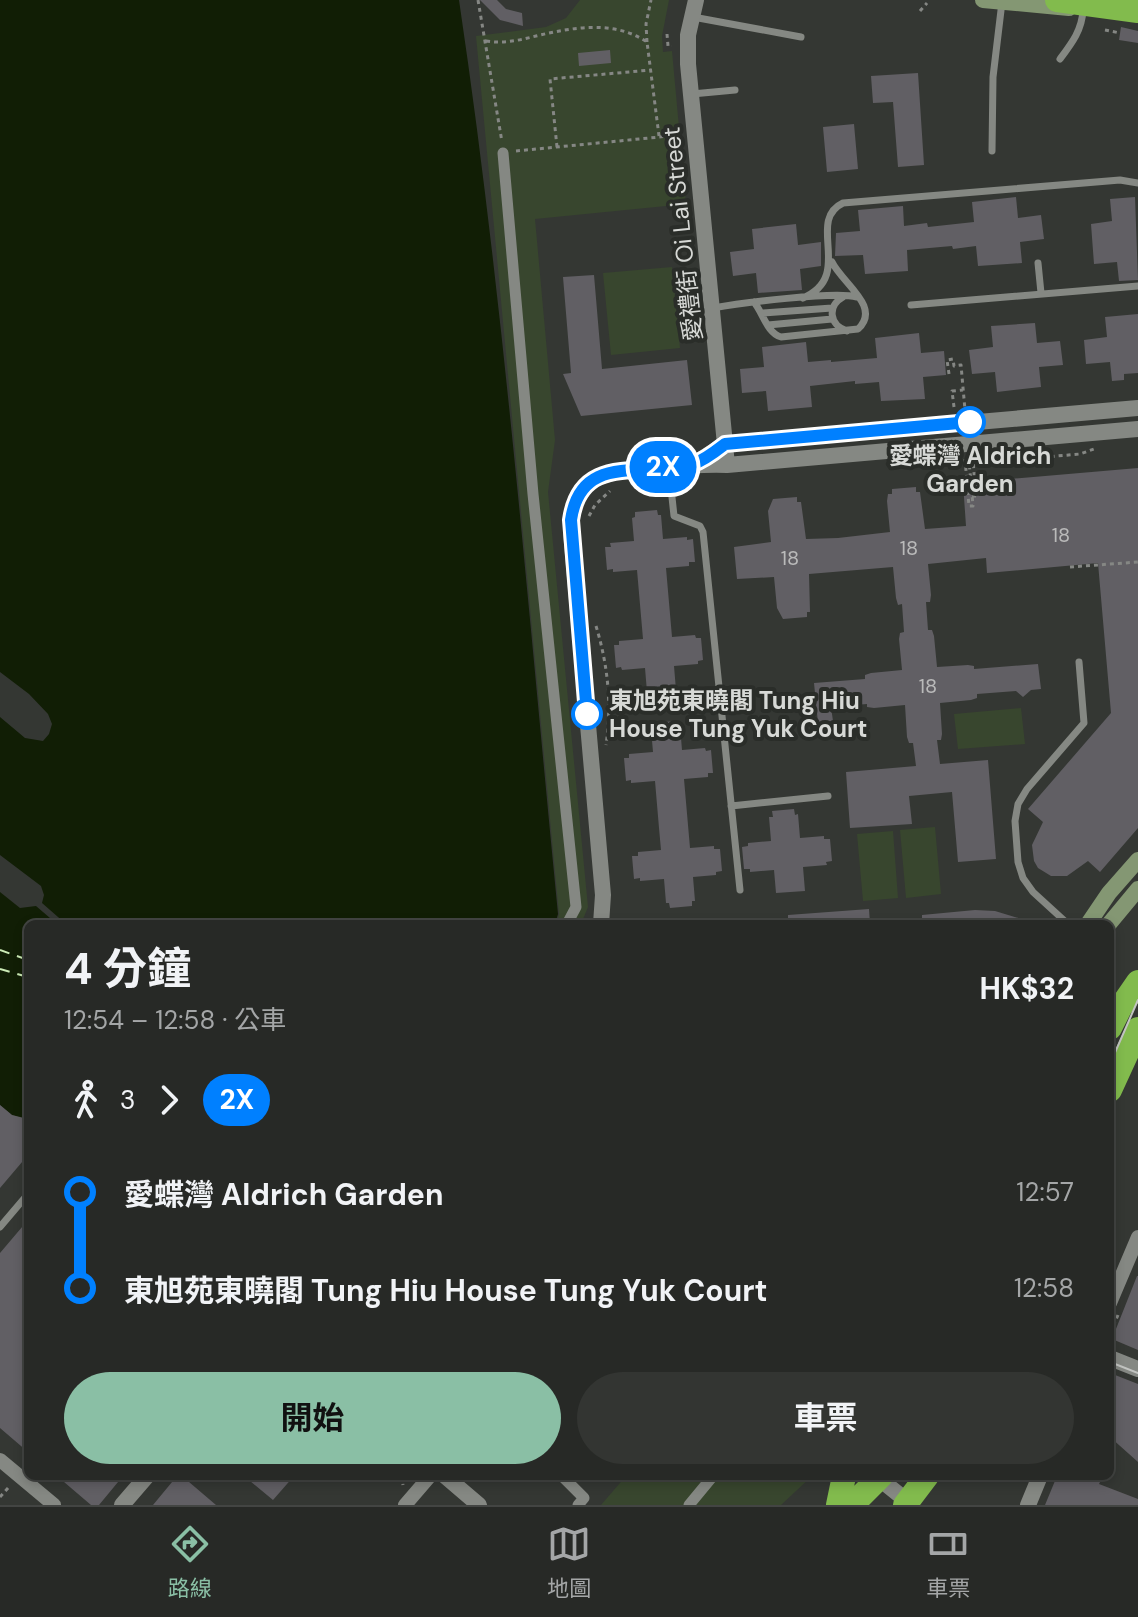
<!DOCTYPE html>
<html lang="zh-TW">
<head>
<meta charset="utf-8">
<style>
	:root { --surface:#272926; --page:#333532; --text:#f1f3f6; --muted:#a4a6a7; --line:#434543; --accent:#8abfa5 }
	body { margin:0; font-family:"DM Sans","Noto Sans TC",sans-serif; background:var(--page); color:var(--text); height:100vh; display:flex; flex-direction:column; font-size:30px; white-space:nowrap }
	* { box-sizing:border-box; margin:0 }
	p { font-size:26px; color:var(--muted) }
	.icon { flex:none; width:44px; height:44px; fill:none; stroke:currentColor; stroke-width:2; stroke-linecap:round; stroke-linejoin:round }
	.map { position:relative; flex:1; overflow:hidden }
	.details { position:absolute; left:24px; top:920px; width:1090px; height:560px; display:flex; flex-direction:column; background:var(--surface); border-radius:12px; box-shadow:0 4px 12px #0003,0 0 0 2px var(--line) }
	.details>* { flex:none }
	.badge { padding:0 16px; border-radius:26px; font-size:28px; line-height:52px }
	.map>.badge { position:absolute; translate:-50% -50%; box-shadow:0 0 0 4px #fff }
	.legs { display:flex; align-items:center; gap:12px; height:88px; padding:0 40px; font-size:26px }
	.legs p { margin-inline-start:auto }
	.head { display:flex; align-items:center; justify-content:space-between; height:136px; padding:0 40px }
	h1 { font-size:44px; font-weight:700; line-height:60px }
	.primary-button { display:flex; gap:16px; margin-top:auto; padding:16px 40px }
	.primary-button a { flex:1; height:92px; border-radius:48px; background:var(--accent); color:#111; font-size:32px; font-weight:700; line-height:92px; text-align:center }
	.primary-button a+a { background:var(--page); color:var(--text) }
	ul { padding:0 40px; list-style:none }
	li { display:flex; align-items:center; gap:28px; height:96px; font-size:30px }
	li i { display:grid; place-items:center; width:12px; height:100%; margin:0 10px; background:currentColor }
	li i::after { content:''; width:20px; height:20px; margin:-10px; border:6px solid; border-radius:50%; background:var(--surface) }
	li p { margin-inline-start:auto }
	li:first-child i { background:linear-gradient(#0000 50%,currentColor 0) }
	li:last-child i { background:linear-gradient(currentColor 50%,#0000 0) }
	.menu { display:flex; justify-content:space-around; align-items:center; height:112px; border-top:2px solid var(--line); background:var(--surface); font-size:22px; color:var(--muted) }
	.menu a { display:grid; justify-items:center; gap:4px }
	.menu .on { color:var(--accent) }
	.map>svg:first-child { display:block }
	.green { fill:#38462e }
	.water { fill:#111e05 }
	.pier { fill:#343733 }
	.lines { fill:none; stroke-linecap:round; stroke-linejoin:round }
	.ferry { stroke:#cdecb7; stroke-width:2; stroke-dasharray:10 8; stroke-linecap:butt }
	.building { fill:#615f64 }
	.path { stroke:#858784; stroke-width:3; stroke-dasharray:4 4; stroke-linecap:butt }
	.service { stroke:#858883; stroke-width:7 }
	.pedestrian { stroke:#858883; stroke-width:11 }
	.minor { stroke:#858883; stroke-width:14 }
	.tertiary { stroke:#858883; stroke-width:16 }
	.secondary { stroke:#849773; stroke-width:16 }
	.motorway { stroke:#82bb4d; stroke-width:24 }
	.tram { stroke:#c2c4c1; stroke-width:2 }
	.line-1-casing { stroke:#fff; stroke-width:18 }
	.line-1 { stroke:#0080ff; stroke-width:12 }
	.stop-1-dot { fill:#fff; stroke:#0080ff; stroke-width:4 }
	.labels { text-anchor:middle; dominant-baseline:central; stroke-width:8; stroke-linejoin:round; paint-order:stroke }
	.number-label { font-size:20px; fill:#bababa }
	.street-label { font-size:24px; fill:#d7d9d6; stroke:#2a2d29 }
	.stop-label { font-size:24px; font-weight:bold; fill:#d7d9d6; stroke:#2a2d29 }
</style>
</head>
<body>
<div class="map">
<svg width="1138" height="1505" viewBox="0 0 1138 1505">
	<rect width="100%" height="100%" fill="#343733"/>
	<!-- green -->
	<path class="green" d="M 580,0 L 669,0 L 662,36 L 663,52 L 672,51 L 686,204 L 535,219 L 555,440 L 548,492 L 588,907 L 581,924 L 556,924 L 559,914 L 476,36 L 546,27 L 566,18 Z
		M 672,267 L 680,348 L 611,355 L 603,273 Z
		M 1021,708 L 1025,744 L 958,749 L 954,714 Z
		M 935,827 L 941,894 L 906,898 L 900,830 Z
		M 893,831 L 898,898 L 863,901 L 857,834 Z
		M 626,1476 L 812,1476 L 781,1505 L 601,1505 Z"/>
	<!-- water -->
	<path class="water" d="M 0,0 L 459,0 C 504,303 528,609 558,914 L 555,924 L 28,924 L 28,1120 L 12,1115 L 0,1105 Z"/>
	<!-- pier -->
	<path class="pier" d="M 0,672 L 29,694 L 48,714 L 52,724 L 49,734 L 43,741 L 25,738 L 0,717 Z
		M 0,855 L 41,886 L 44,895 L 42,903 L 66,924 L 57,924 L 36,906 L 20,908 L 0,892 Z"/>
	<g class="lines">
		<!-- ferry -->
		<path class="ferry" d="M 0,950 L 28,960
			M 0,969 L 28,977"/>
	</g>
	<!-- building -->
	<path class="building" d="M 480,0 L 497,0 L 506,9 L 522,13 L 523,26 L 500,20 Z
		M 1121,27 L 1138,31 L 1138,43 L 1119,40 Z
		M 610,50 L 611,63 L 579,66 L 578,53 Z
		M 918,73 L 924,165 L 898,167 L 893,102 L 873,103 L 871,76 Z
		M 854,124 L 858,169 L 827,172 L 823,127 Z
		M 1016,197 L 1018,218 L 1041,215 L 1044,239 L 1020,242 L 1022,263 L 978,266 L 976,246 L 953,249 L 952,246 L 907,250 L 908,271 L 865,274 L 863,255 L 835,256 L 836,233 L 860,231 L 858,210 L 903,206 L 904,226 L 927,223 L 928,227 L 974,222 L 972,202 Z
		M 1135,197 L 1138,280 L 1119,281 L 1117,262 L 1094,264 L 1091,224 L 1112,221 L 1110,199 Z
		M 796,224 L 798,245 L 821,242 L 821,266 L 800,269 L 802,290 L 758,293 L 756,273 L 733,276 L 730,252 L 754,249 L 752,229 Z
		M 594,275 L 602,369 L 687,360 L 692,405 L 581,416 L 563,374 L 571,373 L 563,277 Z
		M 1138,314 L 1138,373 L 1124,374 L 1124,380 L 1112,381 L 1110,362 L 1086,364 L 1084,340 L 1107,337 L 1105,317 Z
		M 1035,323 L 1037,343 L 1060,341 L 1063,365 L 1039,367 L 1041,387 L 997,392 L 995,372 L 972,374 L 969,350 L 993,347 L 991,326 Z
		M 919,333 L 921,353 L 944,351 L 946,375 L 923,377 L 925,399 L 881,401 L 879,382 L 855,384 L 855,381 L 810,386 L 812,407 L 768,411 L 766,391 L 742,393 L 740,369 L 764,367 L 762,347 L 806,342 L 808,362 L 831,360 L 831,362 L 877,358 L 875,338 Z
		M 1138,468 L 1138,828 L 1100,872 L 1088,861 L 1067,876 L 1051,876 L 1038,868 L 1034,861 L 1032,845 L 1043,822 L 1028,809 L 1111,713 L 1098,563 L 987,573 L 986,558 L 928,564 L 931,595 L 930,602 L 926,602 L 928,630 L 932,630 L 934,636 L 937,667 L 968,665 L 974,666 L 974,669 L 1038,664 L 1041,689 L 1031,690 L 1023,697 L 1016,691 L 977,694 L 977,698 L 971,700 L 940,703 L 942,734 L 941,740 L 937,740 L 940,764 L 988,760 L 996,859 L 958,862 L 952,792 L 909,796 L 912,824 L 850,828 L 846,772 L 916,766 L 913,743 L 909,743 L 907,737 L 905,705 L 874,708 L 867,707 L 867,704 L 831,707 L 833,721 L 818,723 L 814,683 L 865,679 L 865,675 L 871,673 L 902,670 L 899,639 L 900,633 L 904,632 L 902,604 L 898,605 L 896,598 L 893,567 L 809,574 L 810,612 L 807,612 L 807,617 L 783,619 L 777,608 L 774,577 L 737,579 L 734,547 L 771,542 L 768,511 L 773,499 L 797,497 L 797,502 L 801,502 L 806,539 L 838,538 L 890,532 L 887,501 L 888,494 L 892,494 L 892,489 L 916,487 L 916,492 L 920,492 L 925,529 L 966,526 L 963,483 Z
		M 657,510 L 658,515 L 661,515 L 663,539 L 687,537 L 687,540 L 693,539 L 695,562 L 689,562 L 689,566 L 666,568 L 672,637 L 695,635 L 696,638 L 701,638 L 703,660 L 698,661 L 698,664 L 674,666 L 676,690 L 673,690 L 674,695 L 651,697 L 651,692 L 647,692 L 645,668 L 622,670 L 621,667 L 616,668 L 614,645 L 619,645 L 619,641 L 643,639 L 637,570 L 613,572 L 613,569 L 607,570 L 605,547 L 611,547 L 610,543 L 634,541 L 632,518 L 635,517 L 635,512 Z
		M 676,721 L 676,726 L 680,726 L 682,750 L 705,748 L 706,751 L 711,750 L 713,773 L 708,773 L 708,777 L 684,779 L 690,848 L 714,846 L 714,849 L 720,849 L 722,871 L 716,872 L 716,875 L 693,877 L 695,901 L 692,901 L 692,906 L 670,908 L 669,903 L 666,903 L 664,879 L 640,881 L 640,878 L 634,879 L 632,856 L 638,856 L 638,852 L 661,850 L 659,828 L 655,781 L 631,783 L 631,780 L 626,781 L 624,758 L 629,758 L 629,754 L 653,752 L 651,729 L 654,728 L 653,723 Z
		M 794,809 L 795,815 L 798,814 L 800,838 L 824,836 L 824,839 L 830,839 L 832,861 L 826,862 L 827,865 L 803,867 L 805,891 L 776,893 L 774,870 L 750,872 L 750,869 L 744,869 L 742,847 L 748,846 L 748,843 L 771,841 L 769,817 L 773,817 L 772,811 Z
		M 869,909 L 870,924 L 788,924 L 788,915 Z
		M 975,910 L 995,911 L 1028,921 L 1027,924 L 922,924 L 922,915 Z
		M 0,1105 L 12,1115 L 28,1119 L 28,1155 L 0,1188 Z
		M 28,1220 L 28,1452 L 0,1428 L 0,1253 Z
		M 1137,1276 L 1138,1276 L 1138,1350 L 1112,1339 Z
		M 1110,1373 L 1138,1384 L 1138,1462 L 1110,1437 Z
		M 57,1476 L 123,1476 L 99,1505 L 91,1505 Z
		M 177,1476 L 182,1476 L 216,1505 L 153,1505 Z
		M 244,1476 L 294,1476 L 273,1500 Z
		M 1057,1476 L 1103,1476 L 1099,1484 L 1138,1499 L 1138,1505 L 1045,1505 Z"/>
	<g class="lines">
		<!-- path -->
		<path class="path" d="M 478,0 L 502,142
			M 920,11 L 927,3
			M 1105,30 L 1120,33
			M 667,34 L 668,46 L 672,46
			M 486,41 C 504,44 520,40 536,36 C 574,27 614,20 647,42 L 659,136
			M 647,42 L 646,24 L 651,0
			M 557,147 L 550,79 L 651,70
			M 516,151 L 680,135
			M 949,374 L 947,360 L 953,359 L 954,366 L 961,365 L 965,410
			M 954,407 L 952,391 L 963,390
			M 965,459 L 969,506 L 973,506 L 969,461
			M 971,460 L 986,462 L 1080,454 L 1094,449
			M 972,496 L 976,496 L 973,461
			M 589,516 L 595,505 L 610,491
			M 1070,567 L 1138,562
			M 596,626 C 608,665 612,705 606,745
			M 1110,1333 L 1118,1315
			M 402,1476 L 403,1485
			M 0,1497 L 9,1487"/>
		<!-- service -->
		<path class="service" d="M 693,17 L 801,37
			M 1060,59 C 1072,43 1082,30 1083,10
			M 692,94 L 735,90
			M 992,151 L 993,77 L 1002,2
			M 1038,263 L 1041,293
			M 843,297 C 827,306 829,325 847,331
			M 803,298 C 855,276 805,221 843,203 L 1120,180 L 1138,183
			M 754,302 C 763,313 767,333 781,337 L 858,329 C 882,307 842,283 832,262
			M 911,305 L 1138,286
			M 713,308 C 740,303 835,291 857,297
			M 763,313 L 832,308
			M 768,325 L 832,319
			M 669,469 L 674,516 L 700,526 L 703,532 L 740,890
			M 731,806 L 828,796
			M 1068,924 L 1033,892 L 1023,878 L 1018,862 L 1015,821 L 1018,804 L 1027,789 L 1084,723 L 1079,662
			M 0,1227 L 28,1194"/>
		<!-- pedestrian -->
		<path class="pedestrian" d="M 503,153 L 533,494 L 576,907 L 567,924
			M 562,1476 L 584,1498 L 578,1505
			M 689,1505 L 713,1476"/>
		<!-- minor -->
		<path class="minor" d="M 1110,1303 L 1138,1237
			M 0,1460 L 54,1505
			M 405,1505 L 430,1476"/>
		<!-- tertiary -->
		<path class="tertiary" d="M 696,0 L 688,35 L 688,64 L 727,465
			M 694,464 L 725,444 L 1138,408
			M 601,924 L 603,895 L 571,532 C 571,475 604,472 651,468 C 677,466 702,464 727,465 L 1138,429
			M 1110,1358 L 1138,1369
			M 445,1476 L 479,1505
			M 876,1476 L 912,1505
			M 122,1505 L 147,1476
			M 1028,1505 L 1040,1476"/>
		<!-- secondary -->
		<path class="secondary" d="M 983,0 L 1069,8
			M 1088,924 L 1109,893 L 1138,860
			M 1109,924 L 1138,889"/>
		<!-- motorway -->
		<path class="motorway" d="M 1057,0 L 1138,11
			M 1110,1028 L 1120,1008 L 1138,982
			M 1110,1090 L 1138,1029
			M 838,1505 L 844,1476
			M 852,1505 L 881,1476
			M 905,1505 L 927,1476"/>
		<!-- tram -->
		<path class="tram" d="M 1110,1064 L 1138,1000
			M 1110,1362 L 1138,1373"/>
	</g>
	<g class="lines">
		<defs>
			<path id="line-1" d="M 587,714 L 571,520 C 581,450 647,479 693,464 C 705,460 716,451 725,444 L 970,422"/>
		</defs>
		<!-- line-1 casing -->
		<use href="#line-1" class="line-1-casing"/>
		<!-- line-1 -->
		<use href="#line-1" class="line-1"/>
	</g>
	<!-- markers -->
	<g class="stop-1-dot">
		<circle cx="970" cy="422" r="14"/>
		<circle cx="587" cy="714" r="14"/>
	</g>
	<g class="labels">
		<!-- number labels -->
		<g class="number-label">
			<text x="1061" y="535">18</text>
			<text x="909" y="548">18</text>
			<text x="790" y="558">18</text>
			<text x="928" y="686">18</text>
		</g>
		<!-- street labels -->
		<g class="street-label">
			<text transform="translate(682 234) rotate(-96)">愛禮街 Oi Lai Street</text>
		</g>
		<!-- stop labels -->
		<g class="stop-label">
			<text x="970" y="455">愛蝶灣 Aldrich<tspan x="970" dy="28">Garden</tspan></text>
			<text x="609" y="700" text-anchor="start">東旭苑東曉閣 Tung Hiu<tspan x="609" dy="28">House Tung Yuk Court</tspan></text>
		</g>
	</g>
</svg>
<b class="badge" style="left:663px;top:467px;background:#0080ff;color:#fff">2X</b>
<section class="details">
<div class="head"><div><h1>4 分鐘</h1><p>12:54 – 12:58 · 公車</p></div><b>HK$32</b></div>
<div class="legs"><svg class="icon" aria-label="walk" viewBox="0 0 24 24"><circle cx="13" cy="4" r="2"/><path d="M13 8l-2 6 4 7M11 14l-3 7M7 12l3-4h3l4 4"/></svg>3<svg class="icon" aria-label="forward" viewBox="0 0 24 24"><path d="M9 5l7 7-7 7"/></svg><b class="badge" style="background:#0080ff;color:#fff">2X</b></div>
<ul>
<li><i style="color:#0080ff"></i><b>愛蝶灣 Aldrich Garden</b><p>12:57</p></li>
<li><i style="color:#0080ff"></i><b>東旭苑東曉閣 Tung Hiu House Tung Yuk Court</b><p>12:58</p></li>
</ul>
<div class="primary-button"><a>開始</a><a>車票</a></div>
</section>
</div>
<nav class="menu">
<a class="on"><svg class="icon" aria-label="directions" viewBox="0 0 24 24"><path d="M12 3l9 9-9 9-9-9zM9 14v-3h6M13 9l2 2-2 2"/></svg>路線</a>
<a><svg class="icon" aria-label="map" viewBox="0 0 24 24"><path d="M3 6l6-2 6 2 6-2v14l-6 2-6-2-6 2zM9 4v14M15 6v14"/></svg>地圖</a>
<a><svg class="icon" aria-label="tickets" viewBox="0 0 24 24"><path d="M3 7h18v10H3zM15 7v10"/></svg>車票</a>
</nav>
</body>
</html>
